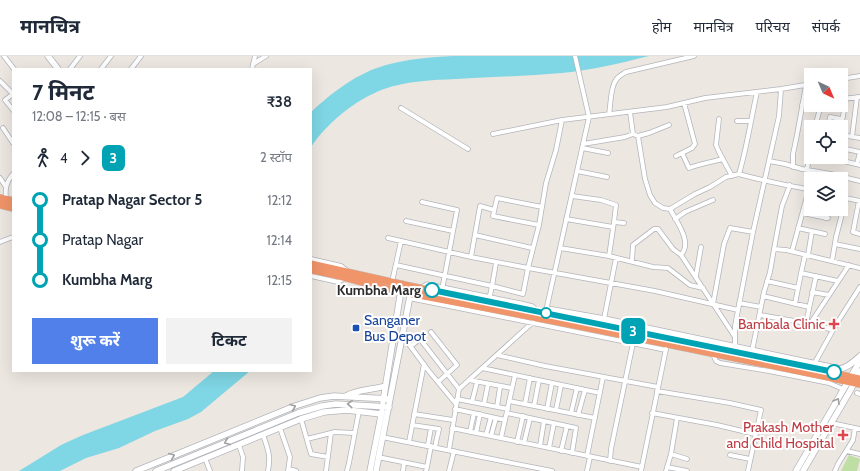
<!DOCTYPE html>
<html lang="hi">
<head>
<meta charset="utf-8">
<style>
	:root { --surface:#fff; --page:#f2f2f3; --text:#1f2937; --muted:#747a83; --line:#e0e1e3; --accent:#5280ea }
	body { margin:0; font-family:Cabin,"Noto Sans Devanagari",sans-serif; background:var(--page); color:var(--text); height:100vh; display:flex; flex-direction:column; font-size:15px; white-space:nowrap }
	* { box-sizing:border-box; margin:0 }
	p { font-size:13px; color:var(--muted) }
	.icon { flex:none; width:22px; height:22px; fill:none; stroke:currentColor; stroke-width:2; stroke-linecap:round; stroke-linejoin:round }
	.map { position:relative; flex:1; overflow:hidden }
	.drawer { position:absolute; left:12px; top:12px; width:300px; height:304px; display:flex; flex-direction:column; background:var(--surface); border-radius:0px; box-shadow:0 4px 16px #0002 }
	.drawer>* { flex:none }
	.badge { padding:0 8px; border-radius:6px; font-size:14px; line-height:26px }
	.needle { width:26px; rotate:136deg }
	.buttons { position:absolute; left:804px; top:12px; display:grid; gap:8px }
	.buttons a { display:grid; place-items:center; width:44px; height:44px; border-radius:0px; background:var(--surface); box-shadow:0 4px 16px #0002; font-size:20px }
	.map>.badge { position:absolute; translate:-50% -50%; box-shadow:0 0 0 2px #fff }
	.legs { display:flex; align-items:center; gap:6px; height:44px; padding:0 20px; font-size:13px }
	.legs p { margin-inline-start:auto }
	.headline { display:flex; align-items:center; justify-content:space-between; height:68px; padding:0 20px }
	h1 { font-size:22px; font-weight:700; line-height:30px }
	.action { display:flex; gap:8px; margin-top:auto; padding:8px 20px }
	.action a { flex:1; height:46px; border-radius:0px; background:var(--accent); color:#fff; font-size:16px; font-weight:700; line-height:46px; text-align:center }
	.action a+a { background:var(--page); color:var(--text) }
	ul { padding:0 20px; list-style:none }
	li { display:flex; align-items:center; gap:14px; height:40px; font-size:15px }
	li i { display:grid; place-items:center; width:6px; height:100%; margin:0 5px; background:currentColor }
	li i::after { content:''; width:10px; height:10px; margin:-5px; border:3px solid; border-radius:50%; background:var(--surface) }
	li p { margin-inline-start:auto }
	li:first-child i { background:linear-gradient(#0000 50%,currentColor 0) }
	li:last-child i { background:linear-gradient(currentColor 50%,#0000 0) }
	header { display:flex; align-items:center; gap:24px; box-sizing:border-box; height:56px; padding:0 20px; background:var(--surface); border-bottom:1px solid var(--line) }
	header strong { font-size:19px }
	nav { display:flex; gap:22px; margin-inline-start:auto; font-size:14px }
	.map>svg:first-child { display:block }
	.green { fill:#bedea3 }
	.water { fill:#7fd6e4 }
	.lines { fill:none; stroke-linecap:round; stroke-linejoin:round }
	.street-casing { stroke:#b2b5bc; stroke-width:5.5 }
	.secondary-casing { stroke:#b2b5bc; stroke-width:7 }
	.highway-casing { stroke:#c4c4c4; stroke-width:8 }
	.street { stroke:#fff; stroke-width:4 }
	.secondary { stroke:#fff; stroke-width:5.5 }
	.highway { stroke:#f0946a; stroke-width:7 }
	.oneway { stroke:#a0a0a0 }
	.line-1-casing { stroke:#fff; stroke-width:9 }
	.line-1 { stroke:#00a3b4; stroke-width:6 }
	.stop-1-dot { fill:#fff; stroke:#00a3b4; stroke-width:2 }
	.health-dot { fill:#e0444e; stroke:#fff; stroke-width:1.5 }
	.transit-dot { fill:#1a4fb4; stroke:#fff; stroke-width:1.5 }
	.labels { text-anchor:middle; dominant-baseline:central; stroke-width:4; stroke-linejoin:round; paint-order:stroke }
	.stop-label { font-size:14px; font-weight:bold; fill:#2d2d2d; stroke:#fff; text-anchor:end }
	.transit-label { font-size:14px; fill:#164399; stroke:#fff; text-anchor:start }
	.health-label { font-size:14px; fill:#be3a42; stroke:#fff; text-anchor:end }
</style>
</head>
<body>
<header>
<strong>मानचित्र</strong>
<nav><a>होम</a><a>मानचित्र</a><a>परिचय</a><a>संपर्क</a></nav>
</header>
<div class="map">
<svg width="860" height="415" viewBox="0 0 860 415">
	<rect width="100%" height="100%" fill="#ede7e1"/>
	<!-- green -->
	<path class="green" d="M 849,399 L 860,403 L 857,415 L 841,415 Z"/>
	<!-- water -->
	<path class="water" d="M 453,0 L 649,0 C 621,7 592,14 562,17 C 527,20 491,21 456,23 C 432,24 407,25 384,33 C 356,43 327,67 311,91 L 311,56 C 333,36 357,17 386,9 C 408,3 430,1 453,0 Z
		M 214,315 L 250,315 L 201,356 L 188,363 L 155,375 L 119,392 L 86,402 L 60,415 L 19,415 L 61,389 L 83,379 L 183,341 Z"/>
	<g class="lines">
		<defs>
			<path id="street" d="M 4,0 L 14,13
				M 253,8 L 266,0
				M 70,13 L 80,0
				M 101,13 L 111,0
				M 131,13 L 141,0
				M 252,13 L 255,0
				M 841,23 L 860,20
				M 0,25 L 13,38
				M 757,36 C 751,63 747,91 739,118 C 763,125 787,129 811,134
				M 13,38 L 5,44 L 13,54
				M 841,43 L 860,41
				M 802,49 L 811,48
				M 401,52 L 468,93
				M 630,56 L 633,78 L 638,80 L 645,123 L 650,139 L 655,147 L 663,152 L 670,153 L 695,138 L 710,131 L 726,121 L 739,118
				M 609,58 C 611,48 610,32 616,24 C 618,20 623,18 626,16 L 694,0
				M 719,63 L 716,89 L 719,96 L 732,120
				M 737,65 L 750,65
				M 815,71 L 821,49
				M 828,71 L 830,61 L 841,63
				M 841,71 L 846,43
				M 3,72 L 13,87
				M 493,78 L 562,64 L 667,51 L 705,42 L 781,33 L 811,28
				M 841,79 L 860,82
				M 638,80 L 649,77 L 669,69
				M 852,81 L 857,41
				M 583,88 L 625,81 L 633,78
				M 582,92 L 608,97
				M 841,92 L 860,96 L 857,108
				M 682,97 L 689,112 C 700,108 711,106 723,103
				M 676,100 L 692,92 L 695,88 L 684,47
				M 827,101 L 860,109
				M 769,105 L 785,108 L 802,113 L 831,118 L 860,125
				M 793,111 L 793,98 L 797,79 L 806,29
				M 807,114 L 811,90
				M 577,115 L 607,121
				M 0,122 L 6,131
				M 572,140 L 601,144 L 616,149 L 614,166 L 624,167
				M 841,141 L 860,145
				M 6,143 C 5,133 6,126 13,118
				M 859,145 L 853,176 L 860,178
				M 422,146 L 457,154 L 442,234
				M 670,153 C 676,165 693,186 681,199
				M 803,157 L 817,160 L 819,153
				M 817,160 L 828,162
				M 825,162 L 827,153
				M 566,163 L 613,171
				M 675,163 L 685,156 L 713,144
				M 406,165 L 453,175
				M 539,169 L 493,160 L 497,142 L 542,151
				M 798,172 L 825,178
				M 475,179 L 532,192
				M 388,182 L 471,201 L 480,150 L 494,154
				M 0,186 L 13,181
				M 835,188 L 860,193
				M 560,192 L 609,200 L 653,211 L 668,212 L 690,229 L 703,232
				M 774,193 L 782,150 L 790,129
				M 792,195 L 809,133
				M 808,199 L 812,175
				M 609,200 L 614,166
				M 471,201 L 528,212 L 539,169 L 546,127 L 556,94 L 562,64
				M 311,203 L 341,210 L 346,214
				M 632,205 L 633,189 L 654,173 L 658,173 L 673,193 L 681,199 L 735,281
				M 832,205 L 836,181 L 846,142
				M 396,209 L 492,230 L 496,207
				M 801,217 L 805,199
				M 311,220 L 338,226 L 345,222
				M 696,220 L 701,191
				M 767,225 L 798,232
				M 392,226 L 401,185
				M 812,236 L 829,239
				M 763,240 L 809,251
				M 409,242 L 666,294
				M 489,244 L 492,230 L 523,238 L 528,212 L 655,235 L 738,254
				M 739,247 L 761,251
				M 713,248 L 724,188 L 730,172 L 753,176
				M 795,248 L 801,217 L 838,225
				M 546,255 L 589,61 L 575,0
				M 760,259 L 812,268 L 833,274
				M 604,263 L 616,202
				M 806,267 L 816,220
				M 810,268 L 849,209
				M 431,276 L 457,309 L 438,326
				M 402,279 L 428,314 L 456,348
				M 411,290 L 420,283 L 459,333
				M 735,292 L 735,270 L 753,176 L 779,60 L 781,33
				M 752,295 L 764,236 L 770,216 L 774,193 L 786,194 L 860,212
				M 713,298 L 716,305 L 720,307 L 769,315 L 829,327 L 843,333
				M 497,299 L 545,310 L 658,331
				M 813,310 L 837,267 L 860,231
				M 482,312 L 600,337
				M 469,324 L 512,332
				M 477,326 L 472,346 L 508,353
				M 657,335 L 730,347 L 761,354 L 748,415
				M 857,337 L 860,338
				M 457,343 L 472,346
				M 509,345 L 595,362
				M 484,348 L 488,328
				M 525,348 L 530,322
				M 534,350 L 539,324
				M 497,351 L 500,331
				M 455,353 L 505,364
				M 547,353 L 552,327
				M 556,354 L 561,329
				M 507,357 L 567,370 L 561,395
				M 571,357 L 577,332
				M 652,357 L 717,369 L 755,378
				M 414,358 L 453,364
				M 578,359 L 585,334
				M 301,363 L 311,398 L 328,401
				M 836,368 L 860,373
				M 412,369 L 439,373 L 435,391
				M 567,370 L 576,372 L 572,397
				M 280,372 L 290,401 L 288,415
				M 452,372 L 642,411
				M 470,376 L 474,357
				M 476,377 L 480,358
				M 263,379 C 268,393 271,400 268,415
				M 486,379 L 491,361
				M 491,380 L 496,362
				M 382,381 L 552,415
				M 501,382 L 515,319
				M 307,383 L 335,376 L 354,377
				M 409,386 L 424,308
				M 517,386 L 523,360
				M 524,387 L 530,362
				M 239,389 L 243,401 L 242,415
				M 428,389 L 431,372
				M 540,390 L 544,365
				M 549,392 L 554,367
				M 449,394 L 459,333 L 533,266
				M 847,395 L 860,398
				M 671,398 L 687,403
				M 730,399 L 750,403
				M 587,400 L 603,321
				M 378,401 L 427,411 L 426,415
				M 205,402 L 210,415
				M 610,405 L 611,393 L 633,287
				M 427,411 L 431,390
				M 667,411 L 687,415
				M 289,413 L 296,415
				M 326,415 L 331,377
				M 347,415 L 349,407 L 359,355
				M 403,415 L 404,407
				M 449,415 L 454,395
				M 587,415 L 590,401
				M 641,415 L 666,293
				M 666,415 L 671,398 L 677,362
				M 835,415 L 838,408 L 853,384 L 855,372"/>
			<path id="secondary" d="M 48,0 L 58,13
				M 422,232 L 427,229 L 520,248 L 532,251 L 536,255
				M 547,253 L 604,263 L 840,313 C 849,311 853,306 860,300
				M 346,340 C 357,333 373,334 385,330
				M 383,346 L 402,228
				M 136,415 L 295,350 L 320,342 L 334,340 L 390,343
				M 156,415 L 298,357 L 322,350 L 336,348 L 389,351
				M 174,415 L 301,363 L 324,356 L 347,354 L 381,358
				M 370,415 L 382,355
				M 376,415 L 411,235
				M 796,415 L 860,305
				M 803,415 L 850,335 L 860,315"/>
			<path id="highway" d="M 0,142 L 13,145
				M 0,149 L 13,152
				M 311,208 L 409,230 L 751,299 L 860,323
				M 311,214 C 342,219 372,230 402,236 C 555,264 708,296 860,328"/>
		</defs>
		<!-- street casing -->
		<use href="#street" class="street-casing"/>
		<!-- secondary casing -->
		<use href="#secondary" class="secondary-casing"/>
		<!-- highway casing -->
		<use href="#highway" class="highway-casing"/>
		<!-- street -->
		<use href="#street" class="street"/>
		<!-- secondary -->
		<use href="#secondary" class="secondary"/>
		<!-- highway -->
		<use href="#highway" class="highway"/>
	</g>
	<!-- one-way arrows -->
	<defs><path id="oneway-chevron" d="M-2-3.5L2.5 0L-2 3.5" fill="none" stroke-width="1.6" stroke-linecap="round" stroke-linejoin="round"/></defs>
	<g class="oneway">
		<use href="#oneway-chevron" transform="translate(837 345) rotate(-60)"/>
		<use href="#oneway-chevron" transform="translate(350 348) rotate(-176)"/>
		<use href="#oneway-chevron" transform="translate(293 351) rotate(-21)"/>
		<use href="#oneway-chevron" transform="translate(227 386) rotate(158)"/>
		<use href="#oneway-chevron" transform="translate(172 400) rotate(-23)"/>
	</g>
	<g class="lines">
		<defs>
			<path id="line-1" d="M 432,234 L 834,316"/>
		</defs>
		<!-- line-1 casing -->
		<use href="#line-1" class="line-1-casing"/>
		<!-- line-1 -->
		<use href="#line-1" class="line-1"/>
	</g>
	<!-- markers -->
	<g class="stop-1-dot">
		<circle cx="432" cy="234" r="7"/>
		<circle cx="546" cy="257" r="5"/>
		<circle cx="834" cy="316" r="7"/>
	</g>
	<g class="health-dot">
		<path d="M832 262h4v4h4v4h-4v4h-4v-4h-4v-4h4z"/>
		<path d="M841 373h4v4h4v4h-4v4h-4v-4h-4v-4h4z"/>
	</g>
	<rect class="transit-dot" x="352" y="268" width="8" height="8" rx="2"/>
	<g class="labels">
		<!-- stop labels -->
		<g class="stop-label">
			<text x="421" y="234">Kumbha Marg</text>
		</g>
		<!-- transit labels -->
		<g class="transit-label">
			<text x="364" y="264">Sanganer<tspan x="364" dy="16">Bus Depot</tspan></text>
		</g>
		<!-- health labels -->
		<g class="health-label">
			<text x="825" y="268">Bambala Clinic</text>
			<text x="834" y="371">Prakash Mother<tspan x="834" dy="16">and Child Hospital</tspan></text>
		</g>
	</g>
</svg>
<div class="buttons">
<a><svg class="needle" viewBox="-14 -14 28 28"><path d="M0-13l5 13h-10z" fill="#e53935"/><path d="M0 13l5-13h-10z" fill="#747a83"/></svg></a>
<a><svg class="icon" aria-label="locate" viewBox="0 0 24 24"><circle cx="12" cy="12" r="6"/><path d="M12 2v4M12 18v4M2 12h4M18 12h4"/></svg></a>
<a><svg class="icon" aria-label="layers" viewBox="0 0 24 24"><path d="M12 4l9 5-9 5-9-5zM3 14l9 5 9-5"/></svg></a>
</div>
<b class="badge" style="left:633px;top:275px;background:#00a3b4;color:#fff">3</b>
<section class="drawer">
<div class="headline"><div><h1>7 मिनट</h1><p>12:08 – 12:15 · बस</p></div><b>₹38</b></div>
<div class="legs"><svg class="icon" aria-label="walk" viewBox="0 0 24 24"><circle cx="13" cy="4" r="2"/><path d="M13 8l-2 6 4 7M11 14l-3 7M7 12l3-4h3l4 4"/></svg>4<svg class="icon" aria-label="forward" viewBox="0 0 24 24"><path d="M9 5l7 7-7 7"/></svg><b class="badge" style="background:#00a3b4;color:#fff">3</b><p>2 स्टॉप</p></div>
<ul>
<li><i style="color:#00a3b4"></i><b>Pratap Nagar Sector 5</b><p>12:12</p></li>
<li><i style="color:#00a3b4"></i><span>Pratap Nagar</span><p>12:14</p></li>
<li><i style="color:#00a3b4"></i><b>Kumbha Marg</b><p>12:15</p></li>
</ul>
<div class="action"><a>शुरू करें</a><a>टिकट</a></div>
</section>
</div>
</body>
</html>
